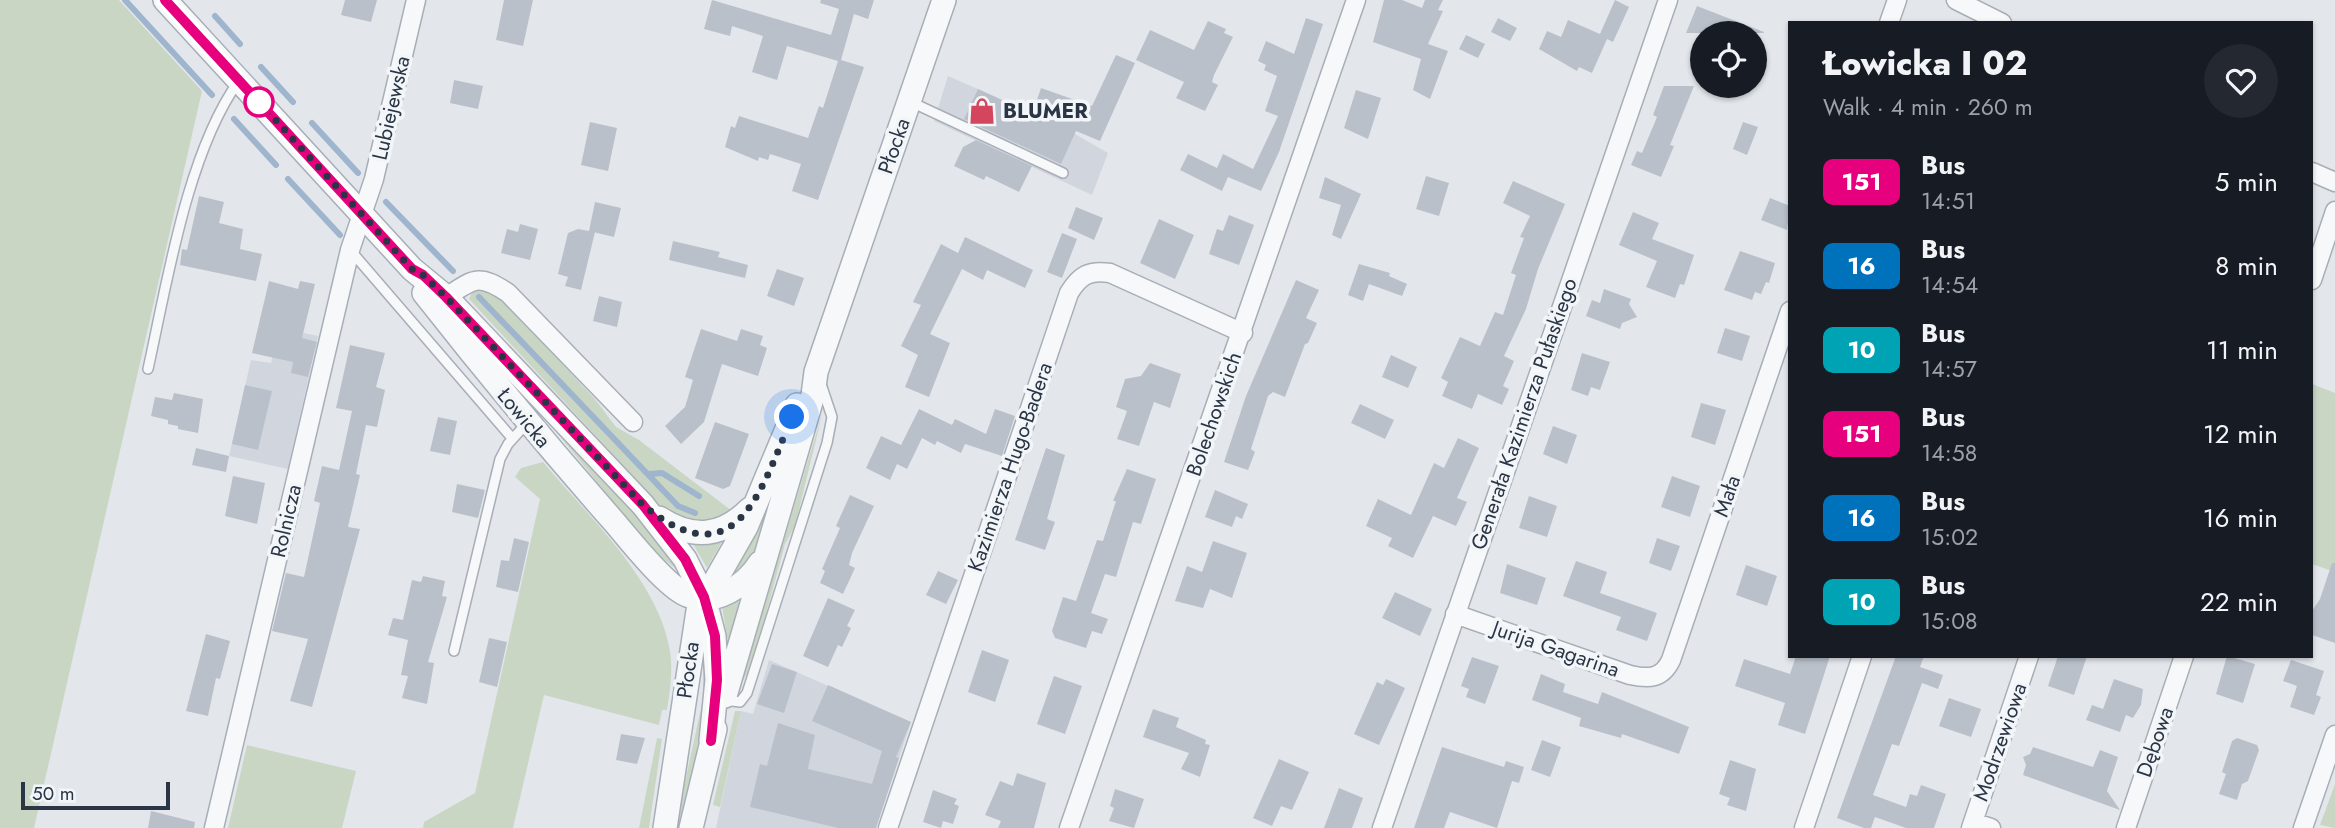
<!DOCTYPE html>
<html lang="en">
<head>
<meta charset="utf-8">
<style>
	:root { --surface:#171b24; --page:#242831; --text:#f1f3f6; --muted:#9ea1a6 }
	body { margin:0; font-family:Jost,sans-serif; background:var(--page); color:var(--text); height:100vh; display:flex; flex-direction:column; font-size:26px; white-space:nowrap }
	* { box-sizing:border-box; margin:0 }
	p { font-size:23px; color:var(--muted) }
	.icon { flex:none; width:38px; height:38px; fill:none; stroke:currentColor; stroke-width:2; stroke-linecap:round; stroke-linejoin:round }
	.map { position:relative; flex:1; overflow:hidden }
	.details { position:absolute; left:1788px; top:21px; width:525px; height:637px; display:flex; flex-direction:column; background:var(--surface); border-radius:0px; box-shadow:0 2px 5px #0004 }
	.details>* { flex:none }
	.badge { padding:0 14px; border-radius:10px; font-size:24px; line-height:46px }
	.controls { position:absolute; left:1690px; top:21px; display:grid; gap:14px }
	.controls a { display:grid; place-items:center; width:77px; height:77px; border-radius:50%; background:var(--surface); box-shadow:0 2px 5px #0004; font-size:35px }
	.scale { position:absolute; left:21px; bottom:18px; width:149px; box-sizing:border-box; padding-left:7px; border:4px solid #2a3545; border-top:0; font-size:19px; line-height:24px; white-space:nowrap; color:#2a3545; -webkit-text-stroke:5px #f3f6f9; paint-order:stroke }
	.you { position:absolute; width:35px; height:35px; margin:-18px; border:5px solid #fff; border-radius:50%; background:#1a73e8; box-shadow:0 0 0 10px #1a73e833 }
	.map>.badge { position:absolute; translate:-50% -50%; box-shadow:0 0 0 4px #fff }
	.round { display:grid; place-items:center; flex:none; width:74px; height:74px; border-radius:37px; background:var(--page) }
	.overview { display:flex; align-items:center; justify-content:space-between; height:119px; padding:0 35px }
	h1 { font-size:33px; font-weight:800; line-height:52px }
	ul { padding:0; list-style:none }
	li { display:flex; align-items:center; gap:21px; height:84px; padding:0 35px }
	li div { flex:1 }
	li b { display:block; font-size:26px }
	li em { font-style:normal }
	li .badge { min-width:77px; font-weight:700; text-align:center }
	.map>svg:first-child { display:block }
	.built { fill:#d1d6de }
	.green { fill:#c9d6c4 }
	.lines { fill:none; stroke-linecap:round; stroke-linejoin:round }
	.stream { stroke:#9eb5cd; stroke-width:6 }
	.building { fill:#bac0ca }
	.service-casing { stroke:#a8aeb7; stroke-width:12 }
	.minor-casing { stroke:#a8aeb7; stroke-width:21 }
	.tertiary-casing { stroke:#a8aeb7; stroke-width:26 }
	.service { stroke:#f7f8fa; stroke-width:9 }
	.minor { stroke:#f7f8fa; stroke-width:18 }
	.tertiary { stroke:#f7f8fa; stroke-width:23 }
	.line-casing { stroke:#fff; stroke-width:16 }
	.line { stroke:#e6007e; stroke-width:10 }
	.walk { stroke:#2a3545; stroke-width:7; stroke-dasharray:0 12.6 }
	.stop-dot { fill:#fff; stroke:#e6007e; stroke-width:3.5 }
	.labels { text-anchor:middle; dominant-baseline:central; stroke-width:7; stroke-linejoin:round; paint-order:stroke }
	.street-label { font-size:21px; fill:#2a3545; stroke:#f3f6f9 }
	.poi-label { font-size:21px; font-weight:bold; fill:#2a3545; stroke:#f3f6f9; text-anchor:start }
</style>
</head>
<body>
<div class="map">
<svg width="2335" height="828" viewBox="0 0 2335 828">
	<rect width="100%" height="100%" fill="#e3e7ec"/>
	<!-- built -->
	<path class="built" d="M 948,76 L 1056,123 L 1108,153 L 1092,195 L 934,121 Z
		M 279,328 L 318,336 L 288,469 L 229,456 L 251,360 L 271,363 Z
		M 769,660 L 911,722 L 876,828 L 716,828 L 741,711 L 753,714 Z"/>
	<!-- green -->
	<path class="green" d="M 0,0 L 119,0 L 202,91 L 34,828 L 0,828 Z
		M 474,287 L 491,287 L 594,398 L 616,427 L 639,440 L 732,511 L 703,525 L 670,516 L 469,299 Z
		M 502,365 L 657,537 L 679,571 L 662,558 L 623,514 Z
		M 2312,384 L 2335,393 L 2335,572 L 2312,564 Z
		M 823,411 L 795,526 L 785,544 L 753,662 L 740,686 Z
		M 791,442 L 760,548 L 732,580 L 721,579 Z
		M 543,462 C 588,516 659,581 670,651 C 673,671 670,691 667,710 L 662,710 L 659,725 L 544,695 L 513,828 L 423,828 L 424,822 L 475,793 L 540,499 L 515,477 L 521,468 Z
		M 720,542 L 721,543 L 707,568 L 693,544 Z
		M 745,595 L 729,648 L 722,606 Z
		M 703,642 C 709,706 694,766 681,828 L 675,828 L 703,699 Z
		M 735,711 L 741,711 L 720,807 L 713,805 Z
		M 657,738 L 662,739 L 649,828 L 639,828 Z
		M 247,745 L 356,771 L 342,828 L 228,828 Z
		M 2335,784 L 2335,828 L 2320,825 Z"/>
	<g class="lines">
		<!-- stream -->
		<path class="stream" d="M 125,0 L 212,95
			M 215,16 L 240,44
			M 261,67 L 293,102
			M 234,119 L 276,165
			M 312,123 L 358,173
			M 288,179 L 340,235
			M 386,202 L 453,271
			M 479,297 L 678,506 L 695,513
			M 650,474 L 662,473 L 699,496"/>
	</g>
	<!-- building -->
	<path class="building" d="M 345,0 L 377,0 L 371,22 L 341,15 Z
		M 504,0 L 533,0 L 523,46 L 496,40 Z
		M 712,0 L 831,35 L 839,9 L 820,3 L 821,0 L 874,0 L 868,19 L 854,14 L 841,60 L 864,67 L 818,200 L 792,191 L 801,164 L 770,154 L 768,160 L 759,157 L 758,161 L 725,147 L 731,126 L 735,128 L 739,116 L 808,138 L 819,106 L 823,108 L 838,61 L 787,46 L 777,80 L 752,72 L 763,36 L 732,26 L 730,36 L 704,29 Z
		M 1384,0 L 1402,0 L 1422,8 L 1425,0 L 1443,0 L 1438,10 L 1443,11 L 1428,44 L 1448,51 L 1430,99 L 1413,90 L 1421,59 L 1373,42 Z
		M 1615,0 L 1629,7 L 1613,42 L 1607,39 L 1592,73 L 1579,67 L 1577,71 L 1539,49 L 1547,31 L 1561,37 L 1568,20 L 1600,34 Z
		M 1697,6 L 1764,32 L 1764,33 L 1686,33 Z
		M 1306,18 L 1323,24 L 1279,152 L 1261,191 L 1228,177 L 1222,191 L 1180,170 L 1188,154 L 1217,168 L 1223,154 L 1253,169 L 1278,116 L 1265,111 L 1277,76 L 1264,70 L 1266,65 L 1258,61 L 1266,41 L 1294,54 Z
		M 1498,18 L 1517,28 L 1510,41 L 1491,32 Z
		M 1208,21 L 1226,29 L 1224,33 L 1233,37 L 1214,75 L 1212,82 L 1218,85 L 1205,111 L 1176,98 L 1184,82 L 1136,60 L 1150,30 L 1194,50 Z
		M 1466,35 L 1485,44 L 1478,58 L 1459,49 Z
		M 1116,55 L 1135,63 L 1100,141 L 1076,131 L 1061,164 L 964,119 L 978,89 L 1032,114 L 1041,88 L 1092,106 Z
		M 454,80 L 483,86 L 478,109 L 450,103 Z
		M 1664,86 L 1694,86 L 1670,145 L 1674,146 L 1661,177 L 1631,165 L 1637,151 L 1642,153 L 1657,117 L 1653,115 Z
		M 1356,90 L 1381,98 L 1368,139 L 1344,128 Z
		M 590,122 L 617,128 L 608,171 L 581,165 Z
		M 1743,122 L 1758,127 L 1747,155 L 1733,149 Z
		M 976,140 L 1032,166 L 1019,192 L 986,176 L 984,180 L 954,166 L 963,147 Z
		M 1426,176 L 1449,183 L 1439,216 L 1416,209 Z
		M 1325,177 L 1361,194 L 1341,239 L 1332,235 L 1341,205 L 1319,198 Z
		M 1513,181 L 1565,204 L 1538,269 L 1526,309 L 1504,356 L 1514,361 L 1503,386 L 1509,389 L 1502,405 L 1478,394 L 1472,409 L 1442,396 L 1448,382 L 1441,378 L 1460,337 L 1480,346 L 1495,312 L 1503,315 L 1516,275 L 1511,273 L 1524,238 L 1520,237 L 1530,216 L 1503,203 Z
		M 199,196 L 224,202 L 219,223 L 243,229 L 240,249 L 262,254 L 256,281 L 180,265 L 182,249 L 187,250 Z
		M 1770,198 L 1790,206 L 1787,230 L 1761,220 Z
		M 595,202 L 621,208 L 614,237 L 589,231 Z
		M 1076,207 L 1103,218 L 1094,240 L 1068,228 Z
		M 1633,212 L 1659,223 L 1652,239 L 1694,255 L 1684,285 L 1680,284 L 1675,298 L 1646,287 L 1657,261 L 1619,245 Z
		M 1229,215 L 1254,225 L 1239,265 L 1209,254 L 1217,229 L 1223,231 Z
		M 1159,219 L 1194,235 L 1175,279 L 1140,263 Z
		M 520,224 L 538,229 L 530,260 L 501,253 L 507,229 L 518,232 Z
		M 578,229 L 595,232 L 581,290 L 565,286 L 568,277 L 558,274 L 568,233 Z
		M 1062,233 L 1077,239 L 1062,278 L 1047,272 Z
		M 965,237 L 1033,270 L 1025,288 L 987,270 L 983,280 L 962,269 L 930,334 L 950,343 L 929,397 L 905,387 L 918,355 L 901,346 L 921,305 L 913,302 L 941,244 L 958,253 Z
		M 673,241 L 720,252 L 718,257 L 748,265 L 745,278 L 669,260 Z
		M 1740,251 L 1775,263 L 1769,283 L 1766,282 L 1761,294 L 1755,292 L 1752,300 L 1724,290 Z
		M 1359,264 L 1390,273 L 1389,276 L 1407,284 L 1402,296 L 1369,284 L 1363,301 L 1348,295 Z
		M 777,269 L 804,278 L 794,306 L 767,296 Z
		M 1296,280 L 1319,290 L 1306,318 L 1317,323 L 1308,343 L 1305,344 L 1285,397 L 1273,392 L 1268,396 L 1251,449 L 1255,452 L 1248,470 L 1224,462 L 1246,396 Z
		M 269,281 L 298,289 L 300,281 L 315,284 L 302,338 L 317,342 L 308,377 L 291,373 L 293,362 L 252,353 Z
		M 1604,289 L 1631,299 L 1629,304 L 1637,317 L 1622,323 L 1620,329 L 1586,316 L 1592,300 L 1600,303 Z
		M 599,296 L 622,302 L 617,327 L 593,321 Z
		M 1725,328 L 1750,336 L 1742,361 L 1717,353 Z
		M 701,329 L 737,341 L 741,329 L 763,336 L 760,345 L 767,348 L 758,376 L 722,364 L 704,422 L 681,444 L 665,426 L 685,407 L 693,380 L 685,377 Z
		M 350,345 L 385,353 L 376,387 L 385,390 L 377,427 L 366,425 L 356,474 L 360,475 L 348,527 L 360,529 L 312,707 L 290,701 L 308,639 L 272,631 L 286,573 L 304,577 L 320,503 L 314,501 L 322,466 L 339,470 L 352,411 L 336,408 Z
		M 1582,353 L 1610,362 L 1600,390 L 1591,387 L 1588,396 L 1571,390 Z
		M 1391,355 L 1417,367 L 1408,388 L 1382,377 Z
		M 1150,363 L 1181,374 L 1170,408 L 1154,402 L 1139,446 L 1117,439 L 1127,411 L 1116,407 L 1125,379 L 1141,376 Z
		M 245,385 L 272,391 L 258,450 L 232,444 Z
		M 174,393 L 203,399 L 198,433 L 178,429 L 178,426 L 168,424 L 168,420 L 151,416 L 155,397 L 172,400 Z
		M 1701,403 L 1726,410 L 1715,445 L 1691,437 Z
		M 1360,404 L 1394,420 L 1385,439 L 1351,423 Z
		M 919,409 L 952,425 L 955,419 L 986,434 L 995,409 L 1015,416 L 1002,456 L 965,444 L 961,453 L 937,441 L 935,445 L 922,438 L 907,469 L 897,464 L 890,480 L 866,468 L 881,436 L 901,445 Z
		M 438,417 L 457,421 L 450,455 L 430,451 Z
		M 715,422 L 749,434 L 730,486 L 723,489 L 695,478 Z
		M 1553,426 L 1577,435 L 1567,464 L 1543,454 Z
		M 1458,438 L 1479,448 L 1457,498 L 1467,502 L 1456,526 L 1433,516 L 1413,558 L 1388,546 L 1392,538 L 1366,526 L 1378,499 L 1411,515 L 1434,463 L 1444,468 Z
		M 196,448 L 229,456 L 226,472 L 192,465 Z
		M 1046,448 L 1065,455 L 1047,519 L 1055,522 L 1045,550 L 1015,540 Z
		M 1127,469 L 1156,479 L 1141,524 L 1133,522 L 1116,577 L 1105,574 L 1091,613 L 1108,619 L 1102,634 L 1092,631 L 1086,648 L 1055,638 L 1052,631 L 1063,597 L 1076,601 L 1097,540 L 1103,541 L 1116,501 L 1113,501 Z
		M 233,476 L 265,483 L 257,524 L 225,516 Z
		M 1672,476 L 1700,486 L 1690,517 L 1661,507 Z
		M 457,484 L 485,490 L 478,518 L 452,512 Z
		M 1215,490 L 1248,504 L 1242,519 L 1236,516 L 1232,527 L 1205,517 Z
		M 850,495 L 874,506 L 852,553 L 849,565 L 855,568 L 843,594 L 820,583 L 825,571 L 822,569 L 840,528 L 836,526 Z
		M 1529,496 L 1557,506 L 1547,537 L 1519,528 Z
		M 514,538 L 529,542 L 518,592 L 496,587 L 501,560 L 509,561 Z
		M 1657,538 L 1680,546 L 1671,571 L 1649,563 Z
		M 1213,541 L 1247,553 L 1232,598 L 1210,589 L 1203,608 L 1175,601 L 1187,566 L 1202,572 Z
		M 1576,561 L 1607,572 L 1600,593 L 1657,613 L 1647,641 L 1616,630 L 1621,617 L 1563,596 Z
		M 2332,563 L 2335,563 L 2335,643 L 2312,635 L 2312,611 L 2320,599 Z
		M 1507,564 L 1546,578 L 1537,605 L 1500,593 Z
		M 1746,565 L 1777,576 L 1767,606 L 1736,595 Z
		M 938,571 L 958,580 L 946,604 L 926,595 Z
		M 423,576 L 445,581 L 442,596 L 447,597 L 428,662 L 434,663 L 427,704 L 402,698 L 408,676 L 401,675 L 408,640 L 388,635 L 393,618 L 403,620 L 412,580 L 421,582 Z
		M 1395,592 L 1432,609 L 1420,636 L 1382,618 Z
		M 828,598 L 855,610 L 847,626 L 851,628 L 842,647 L 838,645 L 828,667 L 803,656 Z
		M 206,634 L 230,641 L 220,679 L 216,678 L 208,716 L 186,711 Z
		M 489,638 L 507,642 L 497,687 L 479,682 Z
		M 982,650 L 1009,660 L 995,702 L 968,692 Z
		M 1796,656 L 1830,656 L 1805,734 L 1778,725 L 1785,703 L 1735,686 L 1744,659 L 1790,674 Z
		M 1896,656 L 1924,656 L 1920,667 L 1943,675 L 1938,689 L 1922,683 L 1899,746 L 1892,744 L 1873,795 L 1906,807 L 1910,794 L 1917,796 L 1921,785 L 1946,794 L 1934,828 L 1906,828 L 1875,817 L 1871,828 L 1864,828 L 1837,818 Z
		M 2058,656 L 2087,656 L 2074,695 L 2048,686 Z
		M 2227,656 L 2255,664 L 2243,703 L 2216,694 Z
		M 1472,657 L 1499,666 L 1485,704 L 1466,697 L 1469,689 L 1461,686 Z
		M 2291,660 L 2324,671 L 2316,695 L 2321,697 L 2314,715 L 2290,707 L 2297,686 L 2283,681 Z
		M 772,664 L 797,672 L 784,713 L 757,704 Z
		M 1541,674 L 1565,684 L 1563,692 L 1598,704 L 1602,692 L 1689,727 L 1679,754 L 1622,734 L 1621,738 L 1579,726 L 1581,718 L 1532,700 Z
		M 1054,676 L 1082,686 L 1065,734 L 1037,724 Z
		M 1386,679 L 1405,688 L 1379,745 L 1354,734 L 1377,682 L 1383,685 Z
		M 2114,679 L 2143,689 L 2141,705 L 2133,718 L 2126,715 L 2120,732 L 2086,720 L 2092,705 L 2103,709 Z
		M 828,685 L 911,722 L 896,757 L 899,758 L 876,828 L 838,828 L 750,807 L 760,764 L 767,766 L 778,723 L 815,735 L 808,769 L 872,784 L 882,751 L 812,721 Z
		M 1949,698 L 1981,709 L 1971,737 L 1939,726 Z
		M 1153,709 L 1179,718 L 1176,727 L 1206,740 L 1205,744 L 1210,745 L 1200,777 L 1181,769 L 1189,753 L 1143,737 Z
		M 621,734 L 645,738 L 637,764 L 616,760 Z
		M 2237,738 L 2257,745 L 2259,750 L 2248,781 L 2242,784 L 2237,800 L 2219,794 L 2226,774 L 2222,772 L 2232,741 Z
		M 1542,740 L 1561,747 L 1550,777 L 1531,770 Z
		M 1442,747 L 1504,767 L 1506,761 L 1524,767 L 1519,783 L 1512,781 L 1497,828 L 1450,812 L 1444,828 L 1414,828 Z
		M 2033,747 L 2093,767 L 2100,750 L 2118,757 L 2107,791 L 2120,810 L 2023,775 L 2026,765 L 2023,757 L 2030,754 Z
		M 1279,759 L 1309,772 L 1292,810 L 1281,806 L 1272,826 L 1253,818 Z
		M 1730,760 L 1756,769 L 1746,811 L 1727,805 L 1730,798 L 1719,794 Z
		M 1017,773 L 1046,783 L 1034,828 L 998,828 L 1001,821 L 985,815 L 1000,781 L 1013,786 Z
		M 1339,788 L 1363,798 L 1352,828 L 1324,828 Z
		M 1115,789 L 1144,799 L 1134,828 L 1109,821 L 1114,808 L 1110,806 Z
		M 933,790 L 957,799 L 954,804 L 959,806 L 953,824 L 943,821 L 941,828 L 923,822 Z
		M 151,811 L 195,822 L 194,828 L 148,828 Z"/>
	<g class="lines">
		<defs>
			<path id="service" d="M 911,102 L 1063,173
				M 351,251 L 512,438
				M 148,369 C 167,283 187,154 238,82
				M 454,651 L 500,459 L 508,444 L 527,423
				M 724,700 L 740,702 L 747,693 L 827,443 L 832,417 L 821,384"/>
			<path id="minor" d="M 1956,0 L 2002,23
				M 1889,23 L 1897,0
				M 2312,172 L 2335,182
				M 2312,280 L 2335,211
				M 446,297 C 474,279 478,273 508,293 L 633,422
				M 1455,614 L 1630,675 C 1649,679 1662,679 1671,660 L 1790,311
				M 1973,822 L 1991,828
				M 214,828 L 350,250 L 374,179 L 416,0
				M 888,828 L 1069,293 C 1080,275 1089,270 1110,273 L 1243,333
				M 1069,828 L 1356,0
				M 1382,828 L 1668,0
				M 1804,828 L 1862,656
				M 1971,828 L 2029,656
				M 2126,828 L 2184,656
				M 2303,828 L 2335,735"/>
			<path id="tertiary" d="M 165,0 L 412,269 L 446,297 L 643,505 L 685,559 L 704,597 L 714,636 L 717,680 L 711,741
				M 424,293 C 486,372 550,449 616,524 C 631,542 667,587 687,595 C 715,607 746,585 760,563
				M 659,518 C 693,540 722,537 750,509
				M 725,696 L 813,395 L 816,372 L 944,0
				M 665,828 L 698,611 L 746,527 L 797,405
				M 691,828 L 715,729"/>
		</defs>
		<!-- service casing -->
		<use href="#service" class="service-casing"/>
		<!-- minor casing -->
		<use href="#minor" class="minor-casing"/>
		<!-- tertiary casing -->
		<use href="#tertiary" class="tertiary-casing"/>
		<!-- service -->
		<use href="#service" class="service"/>
		<!-- minor -->
		<use href="#minor" class="minor"/>
		<!-- tertiary -->
		<use href="#tertiary" class="tertiary"/>
	</g>
	<g class="lines">
		<defs>
			<path id="line" d="M 165,0 L 412,269 L 423,275 L 446,297 L 643,505 L 685,559 L 704,597 L 715,636 L 717,680 L 711,741"/>
		</defs>
		<!-- line casing -->
		<use href="#line" class="line-casing"/>
		<!-- line -->
		<use href="#line" class="line"/>
		<!-- walk -->
		<path class="walk" d="M 259,102 L 412,269 L 423,275 L 446,297 L 643,505 C 737,582 761,490 792,417"/>
	</g>
	<!-- icons -->
	<defs>
		<symbol id="shop-bare" viewBox="-9 -9 18 18"><path d="M-5-2.5h2.3a2.7 3.5 0 0 1 5.4 0H5L5.5 6h-11ZM-1.5-2.5h3a1.5 2.3 0 0 0-3 0Z" fill="#d3465e" stroke="#f3f6f9" stroke-width="2.5" paint-order="stroke"/></symbol>
	</defs>
	<g fill-rule="evenodd">
		<use href="#shop-bare" x="963" y="92" width="38" height="38"/>
	</g>
	<!-- markers -->
	<circle class="stop-dot" cx="259" cy="102" r="14"/>
	<g class="labels">
		<!-- street labels -->
		<g class="street-label">
			<text transform="translate(391 108) rotate(-77)">Lubiejewska</text>
			<text transform="translate(894 146) rotate(-71)">Płocka</text>
			<text transform="translate(1214 414) rotate(-71)">Bolechowskich</text>
			<text transform="translate(1524 414) rotate(-71)">Generała Kazimierza Pułaskiego</text>
			<text transform="translate(524 418) rotate(50)">Łowicka</text>
			<text transform="translate(1010 467) rotate(-71)">Kazimierza Hugo-Badera</text>
			<text transform="translate(1727 496) rotate(-71)">Mała</text>
			<text transform="translate(286 521) rotate(-77)">Rolnicza</text>
			<text transform="translate(1556 649) rotate(19)">Jurija Gagarina</text>
			<text transform="translate(688 670) rotate(-82)">Płocka</text>
			<text transform="translate(2000 742) rotate(-71)">Modrzewiowa</text>
			<text transform="translate(2155 742) rotate(-71)">Dębowa</text>
		</g>
		<!-- poi labels -->
		<g class="poi-label">
			<text x="1003" y="111">BLUMER</text>
		</g>
	</g>
</svg>
<div class="controls">
<a><svg class="icon" aria-label="locate" viewBox="0 0 24 24"><circle cx="12" cy="12" r="6"/><path d="M12 2v4M12 18v4M2 12h4M18 12h4"/></svg></a>
</div>
<div class="scale">50 m</div>
<div class="you" style="left:792px;top:417px"></div>
<section class="details">
<div class="overview"><div><h1>Łowicka I 02</h1><p>Walk · 4 min · 260 m</p></div><a class="round"><svg class="icon" aria-label="heart" viewBox="0 0 24 24"><path d="M12 20l-8-8c-3-5 5-10 8-4 3-6 11-1 8 4z"/></svg></a></div>
<ul>
<li><span class="badge" style="background:#e6007e;color:#fff">151</span><div><b>Bus</b><p>14:51</p></div><em>5 min</em></li>
<li><span class="badge" style="background:#0072bc;color:#fff">16</span><div><b>Bus</b><p>14:54</p></div><em>8 min</em></li>
<li><span class="badge" style="background:#00a3b4;color:#fff">10</span><div><b>Bus</b><p>14:57</p></div><em>11 min</em></li>
<li><span class="badge" style="background:#e6007e;color:#fff">151</span><div><b>Bus</b><p>14:58</p></div><em>12 min</em></li>
<li><span class="badge" style="background:#0072bc;color:#fff">16</span><div><b>Bus</b><p>15:02</p></div><em>16 min</em></li>
<li><span class="badge" style="background:#00a3b4;color:#fff">10</span><div><b>Bus</b><p>15:08</p></div><em>22 min</em></li>
</ul>
</section>
</div>
</body>
</html>
